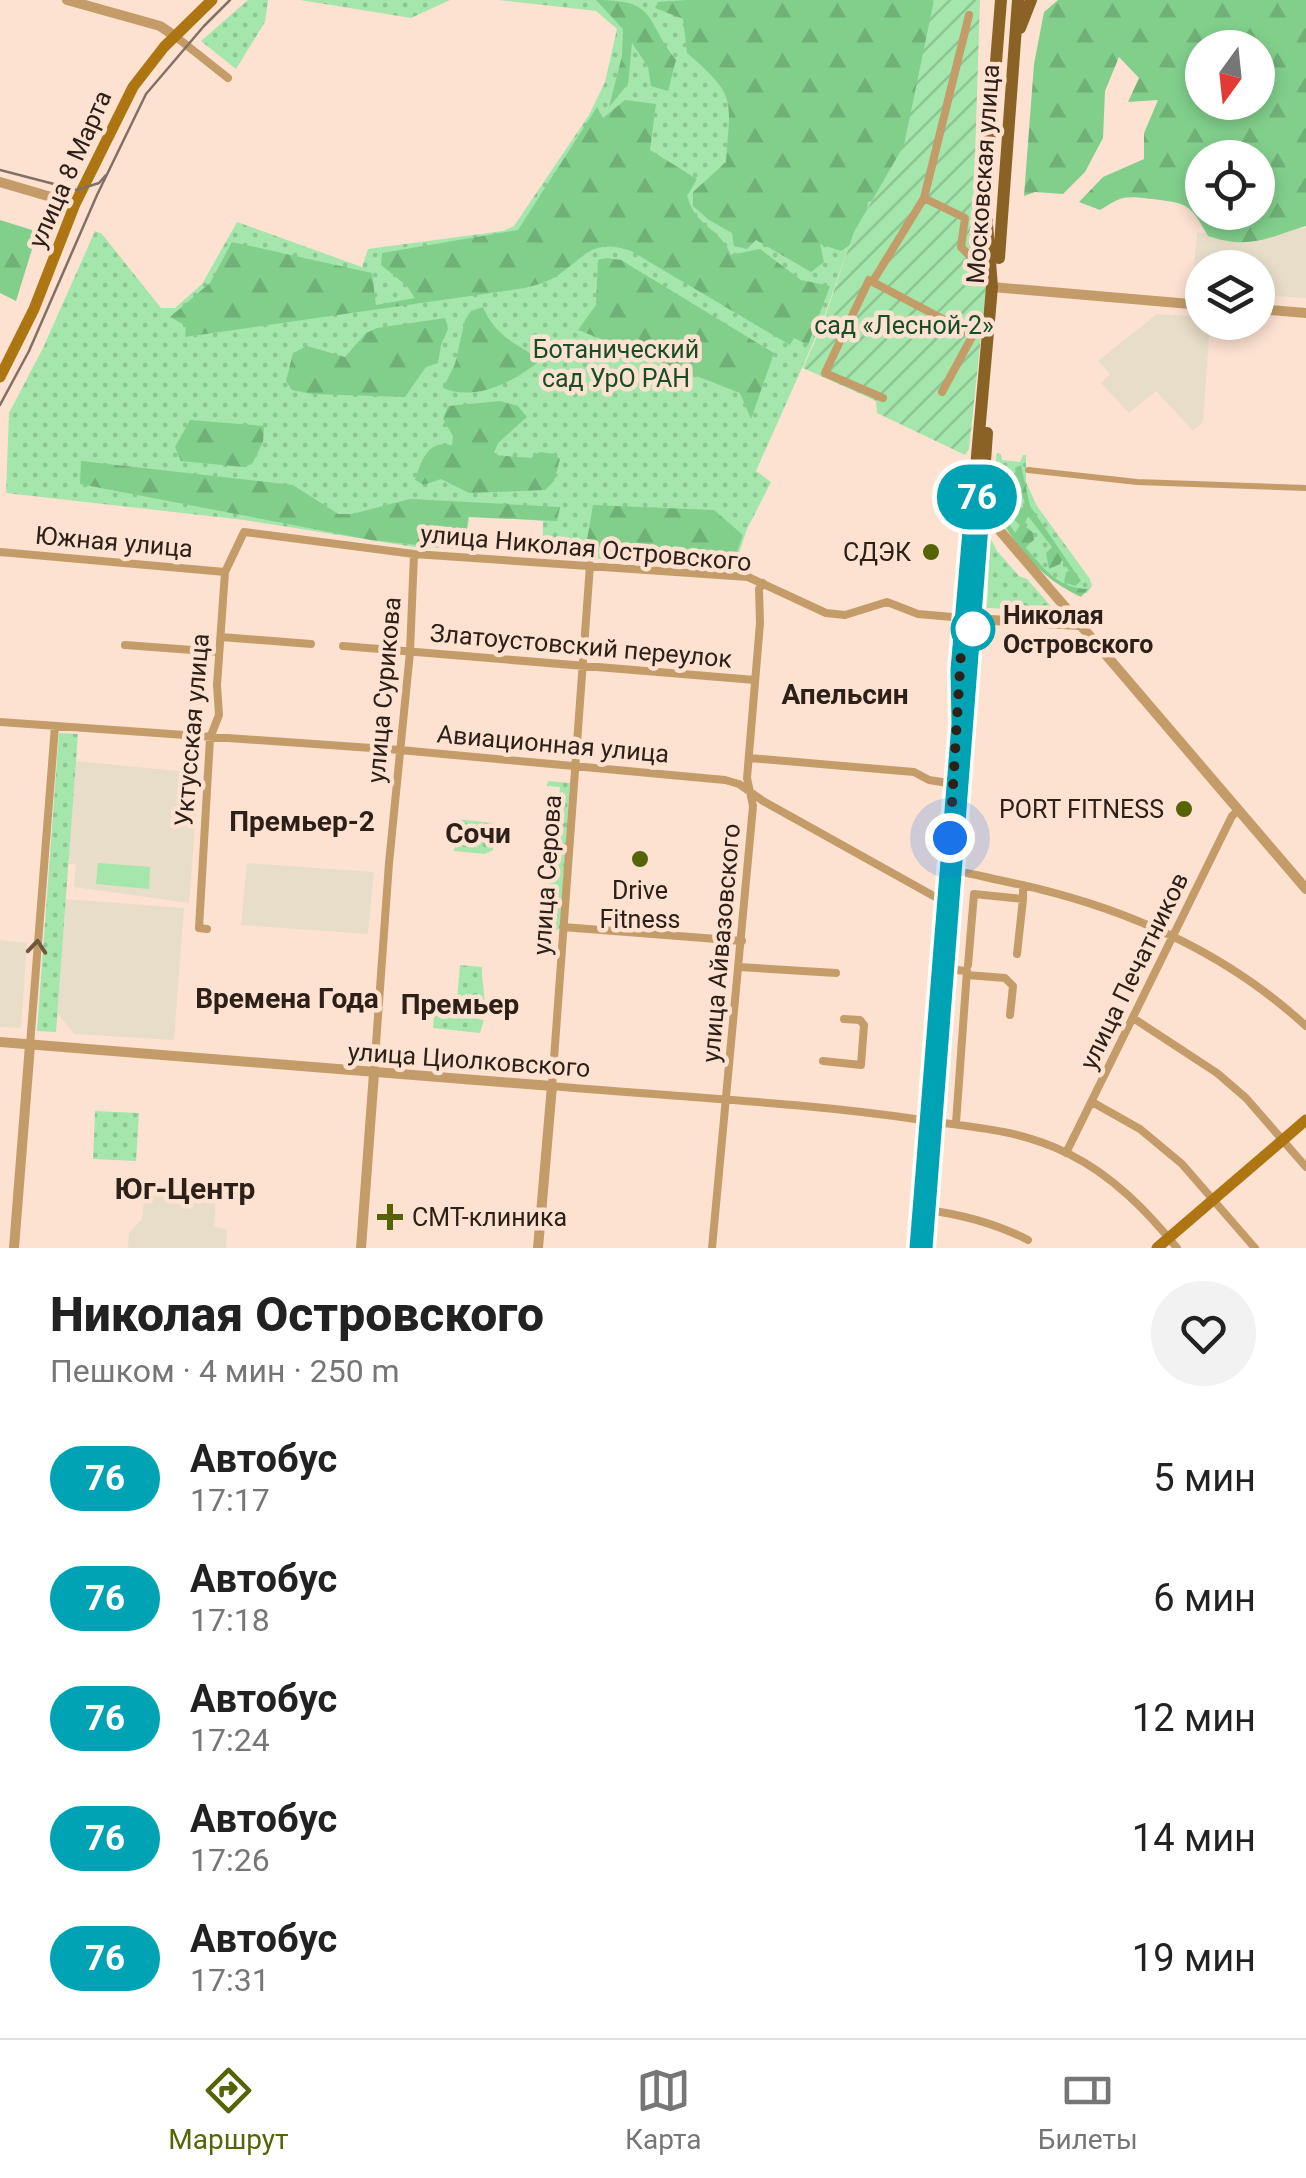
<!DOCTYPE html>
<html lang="ru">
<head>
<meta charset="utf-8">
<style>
	:root { --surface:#fff; --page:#f2f2f2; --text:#222; --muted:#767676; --line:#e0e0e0; --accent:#566306 }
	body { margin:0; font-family:Roboto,sans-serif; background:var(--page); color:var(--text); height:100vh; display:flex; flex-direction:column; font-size:38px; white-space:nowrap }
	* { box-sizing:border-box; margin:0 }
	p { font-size:32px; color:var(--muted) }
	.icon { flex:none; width:55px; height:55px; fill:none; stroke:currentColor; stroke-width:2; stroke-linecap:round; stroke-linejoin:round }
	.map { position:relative; height:1248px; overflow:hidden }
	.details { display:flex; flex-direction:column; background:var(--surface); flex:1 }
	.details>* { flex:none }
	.badge { padding:0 20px; border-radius:32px; font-size:35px; line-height:65px }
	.needle { width:65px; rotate:195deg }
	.fabs { position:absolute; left:1185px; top:30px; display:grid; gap:20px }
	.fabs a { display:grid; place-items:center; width:90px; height:90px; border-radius:50%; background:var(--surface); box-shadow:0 5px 15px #0003; font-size:50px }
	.you { position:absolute; width:50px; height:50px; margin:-25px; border:8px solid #fff; border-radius:50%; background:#1a73e8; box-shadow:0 0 0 15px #1a73e833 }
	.map>.badge { position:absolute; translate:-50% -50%; box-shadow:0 0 0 5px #fff }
	.round { display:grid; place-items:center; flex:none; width:105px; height:105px; border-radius:52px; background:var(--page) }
	.head { display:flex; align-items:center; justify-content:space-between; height:170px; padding:0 50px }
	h1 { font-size:48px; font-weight:800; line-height:75px }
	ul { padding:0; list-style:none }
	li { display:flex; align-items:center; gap:30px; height:120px; padding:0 50px }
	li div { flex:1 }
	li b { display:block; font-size:38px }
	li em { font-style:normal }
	li .badge { min-width:110px; font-weight:700; text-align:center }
	.dock { display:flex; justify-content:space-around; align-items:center; height:140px; border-top:2px solid var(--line); background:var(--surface); font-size:28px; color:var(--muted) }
	.dock a { display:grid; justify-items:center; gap:5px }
	.dock .selected { color:var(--accent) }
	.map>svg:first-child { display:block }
	.education { fill:#e8ddc8 }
	.grass { fill:url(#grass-dots) }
	.forest { fill:url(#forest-firs); fill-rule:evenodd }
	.garden { fill:url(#garden-furrows) }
	.pitch { fill:#a4e6ac }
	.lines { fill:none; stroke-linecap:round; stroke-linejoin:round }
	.pedestrian { stroke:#c39c69; stroke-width:6 }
	.minor { stroke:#c39c69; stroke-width:8 }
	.tertiary { stroke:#c39c69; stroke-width:10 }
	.secondary { stroke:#ae7613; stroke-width:11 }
	.primary { stroke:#8b6225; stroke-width:12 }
	.tram { stroke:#827065; stroke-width:2.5 }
	.oneway { stroke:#70583d }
	.line-casing { stroke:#fff; stroke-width:22 }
	.line { stroke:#00a3b4; stroke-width:15 }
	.walk { stroke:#2c2019; stroke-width:10; stroke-dasharray:0 18 }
	.poi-dot { fill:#566306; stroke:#fde2d2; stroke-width:4 }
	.stop-dot { fill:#fff; stroke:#00a3b4; stroke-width:5 }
	.labels { text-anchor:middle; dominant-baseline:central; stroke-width:9; stroke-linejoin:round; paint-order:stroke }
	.street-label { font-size:25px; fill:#2c2019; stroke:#fde2d2 }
	.park-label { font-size:25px; fill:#174e23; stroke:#fde2d2 }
	.poi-label { font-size:25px; fill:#2c2019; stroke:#fde2d2; text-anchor:end }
	.stop-label { font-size:25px; font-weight:bold; fill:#2c2019; stroke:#fde2d2; text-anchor:start }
	.neighbourhood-label { font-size:28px; font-weight:bold; fill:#2c2019; stroke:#fde2d2 }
	.quarter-label { font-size:30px; font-weight:bold; fill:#2c2019; stroke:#fde2d2 }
</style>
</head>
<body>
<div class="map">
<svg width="1306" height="1248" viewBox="0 0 1306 1248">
	<defs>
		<pattern id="grass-dots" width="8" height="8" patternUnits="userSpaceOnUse" patternTransform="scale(2.5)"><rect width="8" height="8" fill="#a4e6ac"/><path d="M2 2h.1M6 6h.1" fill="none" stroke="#8dc593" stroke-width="1.8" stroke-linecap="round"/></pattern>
		<pattern id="forest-firs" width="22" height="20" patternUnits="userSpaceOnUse" patternTransform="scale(2.5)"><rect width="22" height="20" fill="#82cf8c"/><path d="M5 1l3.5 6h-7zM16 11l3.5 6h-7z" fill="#70b178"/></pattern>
		<pattern id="garden-furrows" width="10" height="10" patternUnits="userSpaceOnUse" patternTransform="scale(2.5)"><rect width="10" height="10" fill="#a4e6ac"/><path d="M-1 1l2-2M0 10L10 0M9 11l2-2" fill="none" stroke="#8dc593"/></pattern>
	</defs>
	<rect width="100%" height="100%" fill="#fde2d2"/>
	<!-- education -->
	<path class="education" d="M 1306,228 L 1306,298 L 1258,295 L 1258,268 L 1202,268 L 1202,292 L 1192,291 L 1197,233 Z
		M 1157,314 L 1202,317 L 1202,322 L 1210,323 L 1203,422 L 1193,431 L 1156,391 L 1129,413 L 1101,383 L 1110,374 L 1098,361 Z
		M 76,761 L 199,773 L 189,903 L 74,887 L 76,864 L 68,864 Z
		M 247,863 L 374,872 L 368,934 L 241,925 Z
		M 66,899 L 184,908 L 174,1040 L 74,1034 L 57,1013 Z
		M 0,940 L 27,943 L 21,1028 L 0,1027 Z
		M 145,1192 L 216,1196 L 214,1227 L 227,1229 L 226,1248 L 128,1248 L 129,1233 L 142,1219 Z"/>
	<!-- grass -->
	<path class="grass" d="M 248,0 L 268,0 L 265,22 L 236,69 L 201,41 Z
		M 300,0 L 450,0 L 411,18 Z
		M 498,0 L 934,0 L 904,145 L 854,232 L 822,323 L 756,471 L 771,482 L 747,529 L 735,565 L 542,556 L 543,521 L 470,515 L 463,549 L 414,547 L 244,520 L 6,493 L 9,413 L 43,348 L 95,231 L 102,234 L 161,308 L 175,308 L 202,284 L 237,222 L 362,267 L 368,249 L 503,231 L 514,226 L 589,115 L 605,82 L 617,29 L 596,11 Z
		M 997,453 L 1001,454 L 1002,460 L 1020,462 L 1023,455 L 1026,455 L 1026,482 L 1037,506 L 1090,579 L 1092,586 L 1087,593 C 1061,598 1003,533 995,509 C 990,493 995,470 997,453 Z
		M 990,537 L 997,551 L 1019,576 L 1027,579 L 1055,611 L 987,608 Z
		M 59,733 L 78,734 L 56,1032 L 37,1031 Z
		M 548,781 L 570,783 L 560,929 L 552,931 L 545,927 L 560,787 L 547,786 Z
		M 456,819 L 493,823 L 493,850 L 485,854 L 454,851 Z
		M 460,965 L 482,967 C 481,982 486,993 484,1007 L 479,1007 L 478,1019 L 484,1020 L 480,1033 L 433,1028 L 434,1014 L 438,1014 L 439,1006 L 435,1005 L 435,998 L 457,999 Z
		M 95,1111 L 139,1113 L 136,1161 L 93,1159 Z"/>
	<!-- forest -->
	<path class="forest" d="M 596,0 C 658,0 644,19 676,60 L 668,91 L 651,86 L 648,67 L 632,43 L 628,84 L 609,107 L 622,56 L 623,29 Z
		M 686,0 L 933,0 L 942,19 L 932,72 L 886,198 L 868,202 L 863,236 L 841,251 L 820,244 L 824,262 L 811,272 L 756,240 L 747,249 L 734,246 L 732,233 L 709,220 L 693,206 L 693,192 L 726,162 C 730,98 738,97 687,53 L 683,19 L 655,8 L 658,2 Z
		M 1058,0 L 1306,0 L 1306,226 C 1266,238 1250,250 1208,236 C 1190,204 1188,203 1152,199 C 1125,196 1123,195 1100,210 L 1079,202 L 1103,177 L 1144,159 L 1144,133 L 1158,100 L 1128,102 L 1139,78 L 1119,57 L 1105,91 L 1103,138 L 1085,172 L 1063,194 L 1035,192 L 1024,196 L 1034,64 L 1044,12 ZM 1202,48 L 1258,48 L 1258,102 L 1202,102 ZM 1202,158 L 1258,158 L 1258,212 L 1202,212 Z
		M 625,100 L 656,104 L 650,150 L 697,179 L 687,196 C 697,229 718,225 731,255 L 760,249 L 801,280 L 830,286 L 808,345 L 794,338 L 790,345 L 631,251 C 592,238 586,256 557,276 C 547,282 536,285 525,288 L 185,337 L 186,326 L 170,317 L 210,283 L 232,242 L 372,273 L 376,305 L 415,298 L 407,286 L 381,265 L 382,253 L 518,230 L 597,107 L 603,118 Z
		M 0,220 L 32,230 L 34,243 L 16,301 L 0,293 Z
		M 607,258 L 621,260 L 774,353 L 751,419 L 740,393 L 578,330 L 596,305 L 598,260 Z
		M 483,307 C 495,336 516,344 541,360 C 515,381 476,402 443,388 L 455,364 L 465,320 L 471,311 Z
		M 445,318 L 448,329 L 441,345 L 438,363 L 426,367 L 405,397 L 312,394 L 292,390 L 286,381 L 293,353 L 307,346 L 345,357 L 366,333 L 377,328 Z
		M 500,401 L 518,406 L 527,417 L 498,443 L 493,455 L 531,458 L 540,452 L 554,454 L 560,459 L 554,481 L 545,490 L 469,493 L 441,479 L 424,485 L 415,480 C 422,460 427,440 452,445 L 453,436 L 443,419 L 448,406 Z
		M 190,420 L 264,426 L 263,442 L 252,464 L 243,467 L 181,461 L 175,447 Z
		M 81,461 L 293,485 L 338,514 L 352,514 L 410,499 L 560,507 L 557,521 L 468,517 L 465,550 L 371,540 L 80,484 Z
		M 1021,465 L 1030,506 L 1081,581 L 1075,586 L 1064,582 L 1066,572 L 1069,571 L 1062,560 L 1060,564 L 1049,569 L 1046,553 L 1052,547 L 1028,516 L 1024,525 L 1033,533 L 1034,540 L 1025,547 C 1044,569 1059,589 1088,589 L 1081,597 C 1037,577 1015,545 992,504 L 994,499 L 1015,533 L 1020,525 L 1014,520 L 1019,509 L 1026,506 L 1020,490 L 1017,491 L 1019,498 L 1008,490 L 1010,482 L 1017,479 L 1015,468 Z
		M 593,505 L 714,510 L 743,535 L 734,560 L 585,551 Z"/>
	<!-- garden -->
	<path class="garden" d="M 934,0 L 980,0 L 973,220 L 987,280 L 969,449 L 965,455 L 877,413 L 876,401 L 803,368 L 823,323 L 854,232 L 904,145 Z"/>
	<!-- pitch -->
	<path class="pitch" d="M 98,863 L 150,867 L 149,889 L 96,884 Z"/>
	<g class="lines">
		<!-- pedestrian -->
		<path class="pedestrian" d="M 1028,470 L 1137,482 L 1306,488"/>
		<!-- minor -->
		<path class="minor" d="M 175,36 L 228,78
			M 924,198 L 965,218 L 961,247 L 988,275
			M 873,281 L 924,198 L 969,15
			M 883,398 L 825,373 L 869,280 L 973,335 L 942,392
			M 0,552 L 225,572
			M 590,565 L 552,1086 C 675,1097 800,1102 922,1120 C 976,1128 1019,1129 1069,1154 C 1113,1176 1147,1211 1177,1248
			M 221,637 L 311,644
			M 125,645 L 219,652
			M 343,646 L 755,680
			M 0,722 L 400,750 L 725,780 L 739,784 L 763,801 L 939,899 L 953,898
			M 749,758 L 914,772 L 929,780 L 954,784
			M 947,870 C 968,872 988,878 1008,882 C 1119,905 1222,949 1306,1026
			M 563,927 L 742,941
			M 207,929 L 199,928 L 210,738 L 219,715 L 217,685 L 225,572 L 244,532 L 414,554 L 748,577 L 826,613 L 845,615 L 887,602 L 918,614 L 964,618
			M 1017,954 L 1023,899
			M 968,965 L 974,894 L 1023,899 L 1023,885
			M 739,967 L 836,973
			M 946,969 L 967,971 L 956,1123
			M 967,975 L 1005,978 L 1013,986 L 1010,1015
			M 1133,1018 L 1217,1073 L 1246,1098 L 1306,1167
			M 30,1045 L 55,726
			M 823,1061 L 861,1065 L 864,1025 L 860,1020 L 844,1019
			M 374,1072 L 389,863 L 410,652 L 414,554
			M 1092,1102 L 1140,1129 L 1182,1164 L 1255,1248
			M 1066,1153 L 1232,816 L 1239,810
			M 928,1210 C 964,1215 995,1223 1028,1240
			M 712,1248 L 753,806 L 747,778 L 760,623 L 759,589 L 763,583"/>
		<!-- tertiary -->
		<path class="tertiary" d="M 67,0 L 160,26 L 175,36
			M 0,182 L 75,204
			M 992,287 L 1202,305
			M 1258,309 L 1306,313
			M 983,499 L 990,519 L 1018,552 L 1306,889
			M 974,619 L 1079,625
			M 0,1042 L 552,1086 L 538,1248
			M 14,1248 L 30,1045
			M 361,1248 L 374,1073"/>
		<!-- secondary -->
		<path class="secondary" d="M 0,377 L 34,309 L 75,204 L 133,87 L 164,47 L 212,0
			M 1157,1248 L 1306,1120"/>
		<!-- primary -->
		<path class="primary" d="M 1020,28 L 1031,0
			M 999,258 L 1018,0
			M 967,717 L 987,433
			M 917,1248 L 959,724 L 958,670 L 992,287 L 985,199 L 1001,0"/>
		<!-- tram -->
		<path class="tram" d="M 0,170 L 77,190 L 99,183 L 106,175
			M 0,405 L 29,351 L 97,195 L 146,94 L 204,26 L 230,0"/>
	</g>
	<!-- one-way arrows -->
	<defs><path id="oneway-chevron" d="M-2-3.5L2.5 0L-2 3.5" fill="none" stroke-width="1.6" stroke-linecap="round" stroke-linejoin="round" transform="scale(2.5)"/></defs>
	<use class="oneway" href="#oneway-chevron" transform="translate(37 947) rotate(-85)"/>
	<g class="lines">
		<defs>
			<path id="line" d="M 917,1248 L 959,724 L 958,670 L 973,496 L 983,499 L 925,1248"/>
		</defs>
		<!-- line casing -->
		<use href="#line" class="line-casing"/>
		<!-- line -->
		<use href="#line" class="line"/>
		<!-- walk -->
		<path class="walk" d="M 950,838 L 963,618 L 974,619 L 973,632 L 973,629"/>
	</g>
	<!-- markers -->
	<g class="poi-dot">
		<circle cx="931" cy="552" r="10"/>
		<circle cx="1184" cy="809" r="10"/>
		<circle cx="640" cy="859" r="10"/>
		<path d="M385 1202h10v10h10v10h-10v10h-10v-10h-10v-10h10z"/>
	</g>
	<circle class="stop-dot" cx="973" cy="629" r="20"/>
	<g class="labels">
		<!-- street labels -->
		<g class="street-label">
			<text transform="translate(70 169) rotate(-66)">улица 8 Марта</text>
			<text transform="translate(983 174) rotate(-86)">Московская улица</text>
			<text transform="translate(114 542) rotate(5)">Южная улица</text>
			<text transform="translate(586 548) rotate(5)">улица Николая Островского</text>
			<text transform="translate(581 646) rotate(5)">Златоустовский переулок</text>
			<text transform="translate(384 690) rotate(-85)">улица Сурикова</text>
			<text transform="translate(192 730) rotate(-85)">Уктусская улица</text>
			<text transform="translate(553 744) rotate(5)">Авиационная улица</text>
			<text transform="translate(547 875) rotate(-86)">улица Серова</text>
			<text transform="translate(721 943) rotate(-85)">улица Айвазовского</text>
			<text transform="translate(1134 971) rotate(-64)">улица Печатников</text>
			<text transform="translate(469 1060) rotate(4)">улица Циолковского</text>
		</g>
		<!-- park labels -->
		<g class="park-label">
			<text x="904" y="325">сад «Лесной-2»</text>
			<text x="616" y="349">Ботанический<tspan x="616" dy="29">сад УрО РАН</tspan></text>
		</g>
		<!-- poi labels -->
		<g class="poi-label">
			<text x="911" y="552">СДЭК</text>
			<text x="1164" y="809">PORT FITNESS</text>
			<text x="640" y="890" text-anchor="middle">Drive<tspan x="640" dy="29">Fitness</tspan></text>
			<text x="412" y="1217" text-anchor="start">СМТ-клиника</text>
		</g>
		<!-- stop labels -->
		<g class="stop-label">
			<text x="1003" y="615">Николая<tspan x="1003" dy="29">Островского</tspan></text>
		</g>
		<!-- neighbourhood labels -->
		<g class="neighbourhood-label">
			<text x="845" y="694">Апельсин</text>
			<text x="302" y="821">Премьер-2</text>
			<text x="478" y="833">Сочи</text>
			<text x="287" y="998">Времена Года</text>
			<text x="460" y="1004">Премьер</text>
		</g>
		<!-- quarter labels -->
		<g class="quarter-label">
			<text x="185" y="1188">Юг-Центр</text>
		</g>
	</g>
</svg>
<div class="fabs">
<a><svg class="needle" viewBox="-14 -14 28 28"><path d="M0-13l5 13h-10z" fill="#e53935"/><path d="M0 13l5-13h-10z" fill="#767676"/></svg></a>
<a><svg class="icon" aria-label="locate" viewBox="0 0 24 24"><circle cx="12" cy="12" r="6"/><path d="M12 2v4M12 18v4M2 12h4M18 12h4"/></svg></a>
<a><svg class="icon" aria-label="layers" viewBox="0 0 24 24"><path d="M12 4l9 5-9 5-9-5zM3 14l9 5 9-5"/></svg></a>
</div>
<div class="you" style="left:950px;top:838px"></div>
<b class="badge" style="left:977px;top:497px;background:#00a3b4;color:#fff">76</b>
</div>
<section class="details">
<div class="head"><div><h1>Николая Островского</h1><p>Пешком · 4 мин · 250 m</p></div><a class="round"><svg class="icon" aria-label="heart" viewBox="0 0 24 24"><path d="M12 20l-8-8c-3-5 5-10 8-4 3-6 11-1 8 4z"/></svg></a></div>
<ul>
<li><span class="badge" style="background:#00a3b4;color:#fff">76</span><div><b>Автобус</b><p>17:17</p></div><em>5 мин</em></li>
<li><span class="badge" style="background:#00a3b4;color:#fff">76</span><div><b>Автобус</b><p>17:18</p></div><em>6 мин</em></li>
<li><span class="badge" style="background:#00a3b4;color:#fff">76</span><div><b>Автобус</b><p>17:24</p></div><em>12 мин</em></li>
<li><span class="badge" style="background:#00a3b4;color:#fff">76</span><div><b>Автобус</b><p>17:26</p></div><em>14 мин</em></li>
<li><span class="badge" style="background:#00a3b4;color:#fff">76</span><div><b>Автобус</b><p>17:31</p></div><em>19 мин</em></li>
</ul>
</section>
<nav class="dock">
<a class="selected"><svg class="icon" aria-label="directions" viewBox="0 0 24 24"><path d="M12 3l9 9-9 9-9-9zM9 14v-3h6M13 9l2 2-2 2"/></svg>Маршрут</a>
<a><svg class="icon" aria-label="map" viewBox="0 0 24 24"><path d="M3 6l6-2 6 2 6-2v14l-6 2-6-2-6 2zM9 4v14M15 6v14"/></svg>Карта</a>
<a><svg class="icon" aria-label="tickets" viewBox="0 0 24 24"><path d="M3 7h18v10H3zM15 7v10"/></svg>Билеты</a>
</nav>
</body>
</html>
